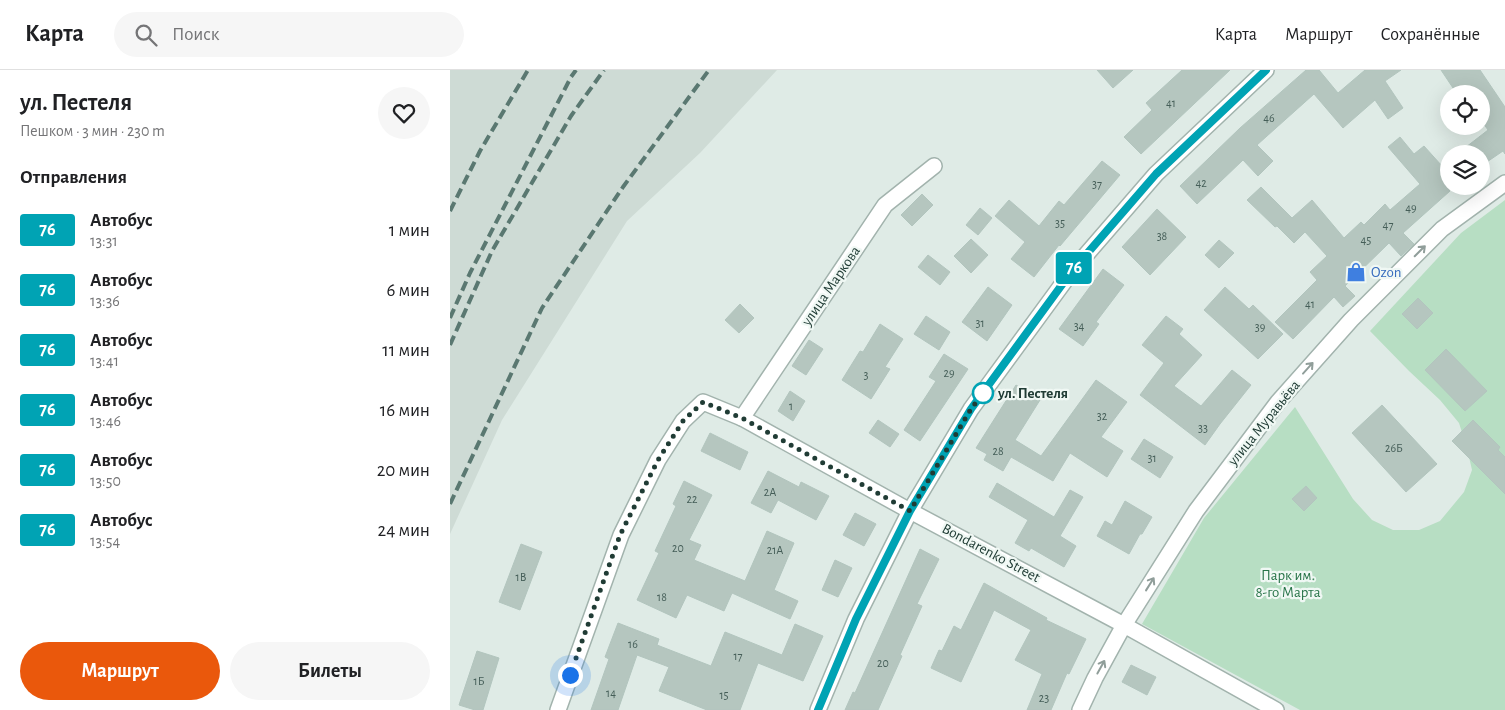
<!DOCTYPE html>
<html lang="ru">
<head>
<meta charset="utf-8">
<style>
	:root { --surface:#fff; --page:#f6f6f6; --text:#202124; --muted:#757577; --line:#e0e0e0; --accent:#ea580c }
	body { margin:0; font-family:"Alegreya Sans",sans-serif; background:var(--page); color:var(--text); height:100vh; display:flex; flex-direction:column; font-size:19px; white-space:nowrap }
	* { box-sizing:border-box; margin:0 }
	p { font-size:16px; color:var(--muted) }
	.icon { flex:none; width:28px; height:28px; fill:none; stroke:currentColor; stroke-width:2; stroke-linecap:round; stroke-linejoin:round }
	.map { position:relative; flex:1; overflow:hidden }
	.drawer { display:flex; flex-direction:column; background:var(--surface); width:450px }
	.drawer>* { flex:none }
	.badge { padding:0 10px; border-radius:4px; font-size:18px; line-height:32px }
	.tools { position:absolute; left:990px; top:15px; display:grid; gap:10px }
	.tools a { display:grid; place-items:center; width:50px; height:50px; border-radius:50%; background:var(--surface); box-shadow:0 5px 20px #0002; font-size:25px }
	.you { position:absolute; width:25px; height:25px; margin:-12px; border:4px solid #fff; border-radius:50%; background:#1a73e8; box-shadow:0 0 0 8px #1a73e833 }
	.map>.badge { position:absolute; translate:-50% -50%; box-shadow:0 0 0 2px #fff }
	h2 { padding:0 20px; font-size:19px; line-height:45px }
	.round { display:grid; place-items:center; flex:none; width:52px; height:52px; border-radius:26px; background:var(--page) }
	.overview { display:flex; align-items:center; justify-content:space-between; height:85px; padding:0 20px }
	h1 { font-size:24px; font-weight:700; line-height:38px }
	.action { display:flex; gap:10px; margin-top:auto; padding:10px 20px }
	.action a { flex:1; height:58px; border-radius:30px; background:var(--accent); color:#fff; font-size:20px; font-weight:700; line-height:58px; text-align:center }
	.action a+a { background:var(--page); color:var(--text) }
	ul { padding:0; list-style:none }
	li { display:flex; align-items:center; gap:15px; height:60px; padding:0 20px }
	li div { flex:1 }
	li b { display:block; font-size:19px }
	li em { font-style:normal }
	li .badge { min-width:55px; font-weight:700; text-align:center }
	header { display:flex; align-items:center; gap:30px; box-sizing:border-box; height:70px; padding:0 25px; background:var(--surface); border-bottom:1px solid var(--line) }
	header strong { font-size:24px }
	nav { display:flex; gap:28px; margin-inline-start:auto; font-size:18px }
	.search { width:350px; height:45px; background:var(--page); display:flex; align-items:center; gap:12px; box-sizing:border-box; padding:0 18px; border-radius:28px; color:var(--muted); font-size:19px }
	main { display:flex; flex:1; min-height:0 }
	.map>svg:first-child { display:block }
	.built { fill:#cedbd5 }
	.green { fill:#b7dec3 }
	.building { fill:#b5c6bf; stroke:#b2c5be }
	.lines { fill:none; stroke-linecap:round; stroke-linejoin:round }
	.minor-casing { stroke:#a2b3ad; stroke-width:18 }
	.tertiary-casing { stroke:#a2b3ad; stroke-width:18 }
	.minor { stroke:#fff; stroke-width:15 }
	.tertiary { stroke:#fff; stroke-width:15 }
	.rail { stroke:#5a7871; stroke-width:4; stroke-dasharray:10 5; stroke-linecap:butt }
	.oneway { stroke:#909e9a }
	.line-casing { stroke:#fff; stroke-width:11 }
	.line { stroke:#00a3b4; stroke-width:8 }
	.walk { stroke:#203c35; stroke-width:5; stroke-dasharray:0 9 }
	.stop-dot { fill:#fff; stroke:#00a3b4; stroke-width:2.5 }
	.labels { text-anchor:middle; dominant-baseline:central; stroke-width:4.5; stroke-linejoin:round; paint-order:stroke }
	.number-label { font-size:12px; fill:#455e58 }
	.shop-label { font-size:15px; fill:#366cbe; stroke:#f0f8f4; text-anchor:start }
	.street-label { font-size:15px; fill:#203c35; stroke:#f0f8f4 }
	.stop-label { font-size:15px; font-weight:bold; fill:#203c35; stroke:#f0f8f4; text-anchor:start }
	.park-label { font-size:15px; fill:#287449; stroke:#f0f8f4 }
</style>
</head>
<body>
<header>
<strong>Карта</strong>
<div class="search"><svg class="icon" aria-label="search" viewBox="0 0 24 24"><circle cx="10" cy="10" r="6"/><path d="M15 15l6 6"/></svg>Поиск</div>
<nav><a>Карта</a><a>Маршрут</a><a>Сохранённые</a></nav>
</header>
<main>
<section class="drawer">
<div class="overview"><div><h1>ул. Пестеля</h1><p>Пешком · 3 мин · 230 m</p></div><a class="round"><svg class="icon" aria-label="heart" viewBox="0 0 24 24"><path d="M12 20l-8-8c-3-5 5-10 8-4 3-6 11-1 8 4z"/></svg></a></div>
<h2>Отправления</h2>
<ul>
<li><span class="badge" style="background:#00a3b4;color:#fff">76</span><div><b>Автобус</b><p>13:31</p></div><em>1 мин</em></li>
<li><span class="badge" style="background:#00a3b4;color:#fff">76</span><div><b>Автобус</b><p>13:36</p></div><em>6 мин</em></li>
<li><span class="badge" style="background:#00a3b4;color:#fff">76</span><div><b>Автобус</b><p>13:41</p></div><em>11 мин</em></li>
<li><span class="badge" style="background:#00a3b4;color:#fff">76</span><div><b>Автобус</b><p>13:46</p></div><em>16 мин</em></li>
<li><span class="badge" style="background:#00a3b4;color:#fff">76</span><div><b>Автобус</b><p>13:50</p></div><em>20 мин</em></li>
<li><span class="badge" style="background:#00a3b4;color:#fff">76</span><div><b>Автобус</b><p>13:54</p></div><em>24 мин</em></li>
</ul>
<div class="action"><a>Маршрут</a><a>Билеты</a></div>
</section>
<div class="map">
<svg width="1055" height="640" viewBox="0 0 1055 640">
	<rect width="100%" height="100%" fill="#dfebe6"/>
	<!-- built -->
	<path class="built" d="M 0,0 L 327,0 L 250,83 L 177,151 L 52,350 L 0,464 Z"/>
	<!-- green -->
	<path class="green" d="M 1055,130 L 1055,640 L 850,640 L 692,554 L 754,448 L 845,337 L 903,429 L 922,450 L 943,460 L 969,460 L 990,451 L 1014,422 L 1022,400 L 1017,378 L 1009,353 L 990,330 L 959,301 L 920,261 L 1011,163 Z"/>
	<!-- building -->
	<path class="building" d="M 647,0 L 683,0 L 663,18 Z
		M 732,0 L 780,0 L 691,84 L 674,67 L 702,40 L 696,33 Z
		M 856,0 L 869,0 L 888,23 L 915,0 L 951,0 L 935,11 L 953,38 L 938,49 L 925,30 L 893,58 L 864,24 L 807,75 L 823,91 L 808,106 L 793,90 L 747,134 L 730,116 L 790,58 Z
		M 991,0 L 1030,0 L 1055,37 L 1055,84 L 1053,81 L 1031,96 L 1031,84 L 1007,84 L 1038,60 L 1031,50 L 1031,24 L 1007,24 Z
		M 950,67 L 964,84 L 974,76 L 992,96 L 999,90 L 999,120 L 1000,121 L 953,163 L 964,174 L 951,186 L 939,173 L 895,216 L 905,226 L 893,237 L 884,227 L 843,269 L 825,252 L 867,210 L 860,202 L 877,186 L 855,162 L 844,173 L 827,156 L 825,157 L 797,130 L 811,117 L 842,148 L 862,130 L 894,168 L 911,152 L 914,155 L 935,134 L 940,140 L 970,114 L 938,77 Z
		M 652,91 L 670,105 L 610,176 L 609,175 L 584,207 L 561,189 L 575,172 L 545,146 L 559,130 L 589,156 L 609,131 L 614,135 Z
		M 472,124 L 483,135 L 462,156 L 451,145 Z
		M 530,138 L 542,148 L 528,165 L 516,155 Z
		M 707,139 L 736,167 L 700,205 L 672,177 Z
		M 521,169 L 538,185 L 521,203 L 504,186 Z
		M 769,170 L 784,183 L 769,198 L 755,185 Z
		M 478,185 L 500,202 L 490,215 L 468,197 Z
		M 653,199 L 674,215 L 646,252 L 649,254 L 633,276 L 609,259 Z
		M 538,217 L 562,235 L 537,271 L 512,252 Z
		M 775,217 L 799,239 L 803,235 L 833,264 L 808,289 L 754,240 Z
		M 968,228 L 983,243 L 967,259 L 952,244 Z
		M 290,234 L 304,248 L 289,263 L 275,250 Z
		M 476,246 L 500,262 L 489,280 L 464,264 Z
		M 716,246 L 733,259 L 729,264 L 752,285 L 724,316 L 751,336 L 782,300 L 801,315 L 770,354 L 755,375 L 690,325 L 714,293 L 692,275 Z
		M 430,254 L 453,269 L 435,297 L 440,299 L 421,329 L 392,310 L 410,281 L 413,282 Z
		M 359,270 L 373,279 L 356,305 L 342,296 Z
		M 996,279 L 1037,321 L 1015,341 L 975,300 Z
		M 494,284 L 518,299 L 470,371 L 454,360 L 486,311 L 479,307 Z
		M 646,310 L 677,332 L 651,367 L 673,381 L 657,407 L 620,383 L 603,411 L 561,387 L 553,401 L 534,390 L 537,384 L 526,378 L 566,315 L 590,330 L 565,370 L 591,386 Z
		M 340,321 L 355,331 L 343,351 L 328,341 Z
		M 932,335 L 987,394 L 956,422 L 902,363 Z
		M 428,350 L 449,364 L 440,377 L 419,363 Z
		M 1023,350 L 1050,377 L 1048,380 L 1055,387 L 1055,424 L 1002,371 Z
		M 260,363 L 298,382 L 290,400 L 251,381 Z
		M 694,369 L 723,387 L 710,408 L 681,389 Z
		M 318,401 L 349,417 L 351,412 L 379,426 L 366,450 L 328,430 L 321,443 L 301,433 Z
		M 234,411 L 262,425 L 239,470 L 251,475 L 244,490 L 295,511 L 317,461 L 344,473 L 324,520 L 348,531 L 340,549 L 282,523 L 274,541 L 237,525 L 226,548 L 187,530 L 209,483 L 205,481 L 226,436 L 223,434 Z
		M 547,413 L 604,447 L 620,420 L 633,427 L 610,466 L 626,476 L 614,497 L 581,478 L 579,481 L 565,473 L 578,450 L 539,427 Z
		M 856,416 L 867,428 L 854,441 L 842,429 Z
		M 675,431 L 702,447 L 692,464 L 690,464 L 679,484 L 647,466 L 655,451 L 662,455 Z
		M 405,443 L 426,454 L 414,476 L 393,465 Z
		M 71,474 L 92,482 L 70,540 L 49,532 Z
		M 470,479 L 489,489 L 467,534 L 472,536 L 450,585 L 452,586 L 428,640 L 395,640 L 403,622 L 405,623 Z
		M 385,490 L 402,498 L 388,527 L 372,520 Z
		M 534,513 L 597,548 L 596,550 L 636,569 L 619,604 L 617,603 L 601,640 L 577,640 L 592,604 L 565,590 L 581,560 L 544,540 L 511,612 L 481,598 L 489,580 L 492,581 L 504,556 L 511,560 Z
		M 168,553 L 209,569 L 207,575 L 261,596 L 275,562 L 332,585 L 345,554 L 373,566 L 353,611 L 308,593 L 290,640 L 257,640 L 209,621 L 219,597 L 187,585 L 168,640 L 141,640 L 159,589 L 155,587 Z
		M 27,581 L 49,588 L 33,640 L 25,640 L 9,635 Z
		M 681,595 L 706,607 L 697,625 L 672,612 Z"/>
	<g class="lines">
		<defs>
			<path id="minor" d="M 292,348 L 435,135 L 484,96
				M 674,555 L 826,640
				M 368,640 L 406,549 L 460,441"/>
			<path id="tertiary" d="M 460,441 L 521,339 L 622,201 L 706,104 L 816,0
				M 108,640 L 171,465 L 208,390 L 233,351 L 253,332 L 292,348 L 460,441 L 674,555
				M 630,640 L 645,608 L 674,555 L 746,441 L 828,332 L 901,250 L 992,159 L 1055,113"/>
		</defs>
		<!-- minor casing -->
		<use href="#minor" class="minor-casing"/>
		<!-- tertiary casing -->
		<use href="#tertiary" class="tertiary-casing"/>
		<!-- minor -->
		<use href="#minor" class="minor"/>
		<!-- tertiary -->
		<use href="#tertiary" class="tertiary"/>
		<!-- rail -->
		<path class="rail" d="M 0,141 L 30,81 L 78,0
			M 0,248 L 20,203 L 121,7 L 126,0
			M 0,275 L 42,181 L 121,46 L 154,0
			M 0,434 L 92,238 L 173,117 L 259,0"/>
	</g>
	<!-- one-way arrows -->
	<defs><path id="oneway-shaft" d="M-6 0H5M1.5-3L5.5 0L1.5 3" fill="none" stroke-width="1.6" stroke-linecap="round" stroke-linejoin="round" transform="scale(1.25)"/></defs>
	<g class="oneway">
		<use href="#oneway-shaft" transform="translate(970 181) rotate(-45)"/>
		<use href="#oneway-shaft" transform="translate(858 298) rotate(-48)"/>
		<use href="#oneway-shaft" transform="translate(700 514) rotate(-58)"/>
		<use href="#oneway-shaft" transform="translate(651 597) rotate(-61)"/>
	</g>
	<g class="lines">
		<defs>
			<path id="line" d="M 368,640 L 406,549 L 460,441 L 521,339 L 622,201 L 706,104 L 816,0"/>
		</defs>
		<!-- line casing -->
		<use href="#line" class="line-casing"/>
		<!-- line -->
		<use href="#line" class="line"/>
		<!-- walk -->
		<path class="walk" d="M 120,605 L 170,465 L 208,390 L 233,351 L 253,332 L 292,348 L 460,441 L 521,339 L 533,323"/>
	</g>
	<!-- icons -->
	<defs>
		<symbol id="shop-bare" viewBox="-9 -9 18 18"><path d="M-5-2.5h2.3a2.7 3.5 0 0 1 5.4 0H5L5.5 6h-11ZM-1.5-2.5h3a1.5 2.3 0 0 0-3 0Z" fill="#3f7fe0" stroke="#f0f8f4" stroke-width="2.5" paint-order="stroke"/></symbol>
	</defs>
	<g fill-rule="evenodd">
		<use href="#shop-bare" x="892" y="188" width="28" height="28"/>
	</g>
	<!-- markers -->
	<circle class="stop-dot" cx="533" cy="323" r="10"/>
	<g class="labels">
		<!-- number labels -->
		<g class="number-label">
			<text x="721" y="33">41</text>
			<text x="819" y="48">46</text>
			<text x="751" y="113">42</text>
			<text x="647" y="114">37</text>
			<text x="961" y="138">49</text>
			<text x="610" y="153">35</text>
			<text x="938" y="155">47</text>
			<text x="712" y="166">38</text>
			<text x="916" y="170">45</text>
			<text x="860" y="234">41</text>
			<text x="530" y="253">31</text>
			<text x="629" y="256">34</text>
			<text x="810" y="257">39</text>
			<text x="499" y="303">29</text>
			<text x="416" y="305">3</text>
			<text x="341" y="336">1</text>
			<text x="652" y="346">32</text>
			<text x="753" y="358">33</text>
			<text x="944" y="378">26Б</text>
			<text x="548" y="381">28</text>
			<text x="702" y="388">31</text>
			<text x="320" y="422">2А</text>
			<text x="242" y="429">22</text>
			<text x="228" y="478">20</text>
			<text x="325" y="480">21А</text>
			<text x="71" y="507">1В</text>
			<text x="212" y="527">18</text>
			<text x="183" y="574">16</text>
			<text x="288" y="586">17</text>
			<text x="433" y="593">20</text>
			<text x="29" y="611">1Б</text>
			<text x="161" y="623">14</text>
			<text x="274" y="625">15</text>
			<text x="594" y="628">23</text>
		</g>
		<!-- shop labels -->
		<g class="shop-label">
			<text x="921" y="202">Ozon</text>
		</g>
		<!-- street labels -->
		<g class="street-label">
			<text transform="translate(381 216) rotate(-56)">улица Маркова</text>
			<text transform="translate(814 353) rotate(-51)">улица Муравьёва</text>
			<text transform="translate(541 483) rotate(28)">Bondarenko Street</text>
		</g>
		<!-- stop labels -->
		<g class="stop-label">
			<text x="548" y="323">ул. Пестеля</text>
		</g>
		<!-- park labels -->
		<g class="park-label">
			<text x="838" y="505">Парк им.<tspan x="838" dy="17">8-го Марта</tspan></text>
		</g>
	</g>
</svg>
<div class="tools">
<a><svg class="icon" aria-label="locate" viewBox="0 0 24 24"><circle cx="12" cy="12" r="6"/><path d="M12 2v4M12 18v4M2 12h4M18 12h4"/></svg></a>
<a><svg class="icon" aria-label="layers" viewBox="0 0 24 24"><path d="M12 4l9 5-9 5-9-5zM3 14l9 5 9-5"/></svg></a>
</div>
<div class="you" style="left:120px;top:605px"></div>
<b class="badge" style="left:624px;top:198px;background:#00a3b4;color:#fff">76</b>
</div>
</main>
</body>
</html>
